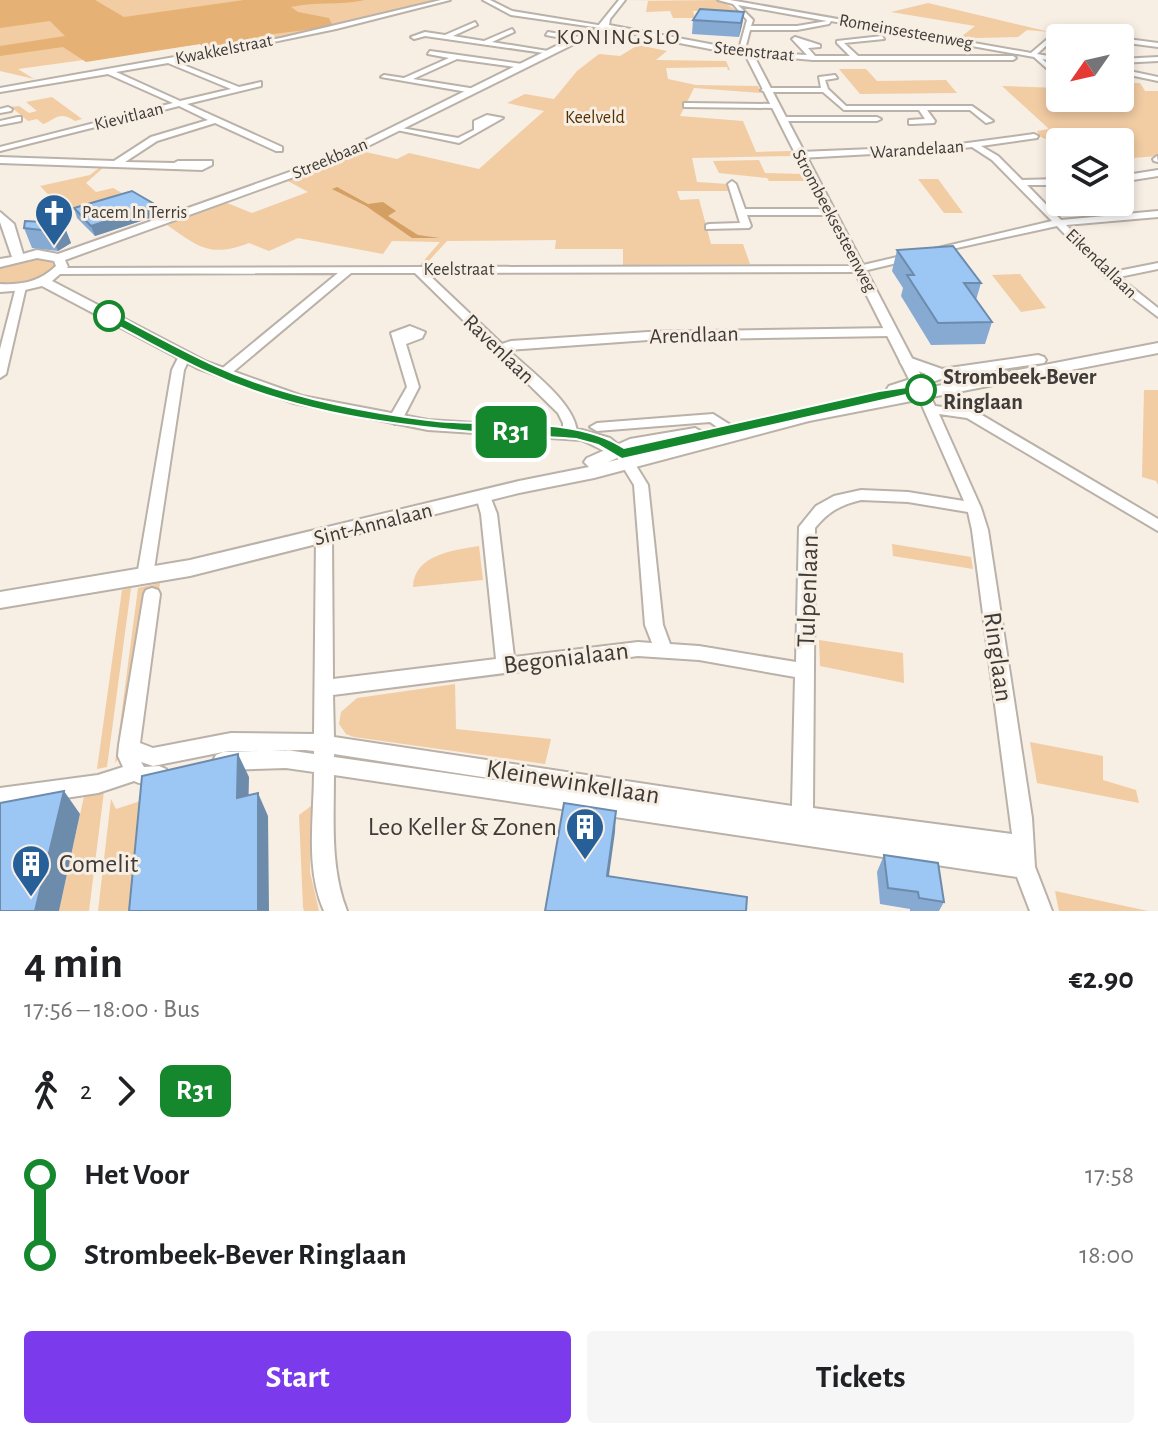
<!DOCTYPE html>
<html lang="en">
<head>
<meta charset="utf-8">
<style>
	:root { --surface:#fff; --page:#f6f6f6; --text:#202124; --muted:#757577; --accent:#7c3aed }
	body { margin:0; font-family:"Alegreya Sans",sans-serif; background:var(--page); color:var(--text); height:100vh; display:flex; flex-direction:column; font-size:30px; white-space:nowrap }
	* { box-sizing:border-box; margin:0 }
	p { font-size:26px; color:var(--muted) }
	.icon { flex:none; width:44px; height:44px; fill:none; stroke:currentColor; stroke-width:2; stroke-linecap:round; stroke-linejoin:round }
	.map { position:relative; height:911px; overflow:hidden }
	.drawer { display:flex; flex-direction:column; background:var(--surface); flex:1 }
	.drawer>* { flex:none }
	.badge { padding:0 16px; border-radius:12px; font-size:28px; line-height:52px }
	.needle { width:52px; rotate:236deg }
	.controls { position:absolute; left:1046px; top:24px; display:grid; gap:16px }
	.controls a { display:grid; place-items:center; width:88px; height:88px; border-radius:8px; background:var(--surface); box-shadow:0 4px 12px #0003; font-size:40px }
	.map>.badge { position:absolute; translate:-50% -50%; box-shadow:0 0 0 4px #fff }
	.legs { display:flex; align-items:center; gap:12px; height:88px; padding:0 24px; font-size:26px }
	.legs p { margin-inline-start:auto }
	.headline { display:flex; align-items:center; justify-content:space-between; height:136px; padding:0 24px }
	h1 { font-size:44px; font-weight:700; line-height:60px }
	.action { display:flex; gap:16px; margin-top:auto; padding:16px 24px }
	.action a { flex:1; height:92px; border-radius:8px; background:var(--accent); color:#fff; font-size:32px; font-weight:700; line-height:92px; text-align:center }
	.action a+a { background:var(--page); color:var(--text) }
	ul { padding:0 24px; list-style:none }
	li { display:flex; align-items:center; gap:28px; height:80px; font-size:30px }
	li i { display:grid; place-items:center; width:12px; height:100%; margin:0 10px; background:currentColor }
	li i::after { content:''; width:20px; height:20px; margin:-10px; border:6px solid; border-radius:50%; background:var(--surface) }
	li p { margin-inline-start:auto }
	li:first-child i { background:linear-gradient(#0000 50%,currentColor 0) }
	li:last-child i { background:linear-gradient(currentColor 50%,#0000 0) }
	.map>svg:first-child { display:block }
	.green { fill:#f2cca3 }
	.forest { fill:#e6b174 }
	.water { fill:#d49f63 }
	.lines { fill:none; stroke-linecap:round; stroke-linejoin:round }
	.minor-casing { stroke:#bab1a8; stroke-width:4 }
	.tertiary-casing { stroke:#bab1a8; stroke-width:4 }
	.secondary-casing { stroke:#bab1a8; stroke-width:4 }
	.minor { fill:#fff; fill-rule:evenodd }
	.tertiary { fill:#fff; fill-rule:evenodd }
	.secondary { fill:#fff; fill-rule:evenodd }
	.wall { fill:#86aad2 }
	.shaded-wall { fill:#6d8bab }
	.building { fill:#9cc6f4; stroke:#6d8bab; stroke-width:2 }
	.line-1 { fill:#15882e; stroke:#fff; stroke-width:2 }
	.stop-1-dot { fill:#fff; stroke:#15882e; stroke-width:4 }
	.labels { text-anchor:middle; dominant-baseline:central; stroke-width:6; stroke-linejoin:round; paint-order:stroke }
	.far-street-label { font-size:18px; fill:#3f3b38; stroke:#f7eee4 }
	.far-park-label { font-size:18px; fill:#543100; stroke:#f7eee4 }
	.far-poi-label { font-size:18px; fill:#3f3b38; stroke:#f7eee4; text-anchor:start }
	.far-quarter-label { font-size:22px; letter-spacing:2px; fill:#403831; stroke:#f7eee4 }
	.street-label { font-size:22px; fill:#3f3b38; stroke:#f7eee4 }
	.stop-label { font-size:22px; font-weight:bold; fill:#3f3b38; stroke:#f7eee4; text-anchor:start }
	.near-street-label { font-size:26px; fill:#3f3b38; stroke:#f7eee4 }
	.near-poi-label { font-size:26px; fill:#3f3b38; stroke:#f7eee4; text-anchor:end }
</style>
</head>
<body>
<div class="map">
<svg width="1158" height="911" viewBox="0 0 1158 911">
	<rect width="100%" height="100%" fill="#f7eee4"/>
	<!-- green -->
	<path class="green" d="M 0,0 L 444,0 L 374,19 L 210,52 L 200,44 L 18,69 L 34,79 L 0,71 Z
		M 719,0 L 738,11 L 693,11 L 695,18 L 673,18 L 670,11 L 646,12 L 648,1 L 627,1 Z
		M 928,3 L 1050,32 L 1027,30 L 1018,37 L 976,38 L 970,42 L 957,40 L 975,26 L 891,12 Z
		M 638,45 L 667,51 L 656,60 L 726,61 L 730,70 L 749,70 L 728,70 L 727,67 L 666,68 L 668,79 L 696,85 L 758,86 L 761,93 L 694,88 L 680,116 L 743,121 L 756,152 L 791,151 L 793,156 L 692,158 L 697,182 L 728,184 L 730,191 L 677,191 L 680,200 L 699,199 L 711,244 L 743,244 L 750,264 L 623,265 L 623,249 L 555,249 L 556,240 L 447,241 L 425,265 L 420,265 L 440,242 L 392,241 L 383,254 L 298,238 L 269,251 L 249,243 C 210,258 198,247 166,224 L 227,203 L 252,213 L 308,192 L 288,181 L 361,151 L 397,159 L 409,153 L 479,169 L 544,111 L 507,103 L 525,94 L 554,99 L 577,71 L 599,54 L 620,56 Z
		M 839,69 L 866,69 L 877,81 L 946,80 L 957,93 L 860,94 Z
		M 1120,83 L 1140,83 L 1145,91 L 1158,91 L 1158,156 L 1120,159 L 1120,142 L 1060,142 L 1060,146 L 1039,136 L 1037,131 L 1049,129 L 1002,86 L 1060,88 L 1060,98 L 1120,98 Z
		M 52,97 L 82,119 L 75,121 C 59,109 52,122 43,124 L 37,119 L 28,121 L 11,107 L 19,106 L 29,113 L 37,111 L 26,102 Z
		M 759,160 L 765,173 L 802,174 L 806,181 L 769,181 L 767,178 L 719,173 L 713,161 Z
		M 100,167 L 104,167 L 86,183 L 96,192 L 113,188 L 122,193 L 65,212 L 40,186 L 90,175 Z
		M 918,179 L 938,179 L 963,213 L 944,213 Z
		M 30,258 L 51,260 L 55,267 C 42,282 19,286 0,283 L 0,268 Z
		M 1020,274 L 1046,308 L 1021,312 L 992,275 Z
		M 1144,390 L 1158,390 L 1158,485 L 1156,481 L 1142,477 Z
		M 892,544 L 971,557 L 973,569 L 893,556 Z
		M 479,546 L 483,580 L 413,587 C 414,554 455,550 479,546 Z
		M 160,583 L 159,590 L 145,593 L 119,758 L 115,763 L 138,588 Z
		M 131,588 L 107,767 L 97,769 L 122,590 Z
		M 819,640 L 903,653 L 904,683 L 820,666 Z
		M 455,684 L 456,729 L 551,739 L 545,764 L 354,737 L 346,734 L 339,724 L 341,712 L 357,698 Z
		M 1030,742 L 1103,756 L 1103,780 L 1136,790 L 1139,803 L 1037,783 Z
		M 104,791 L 89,911 L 59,911 L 85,792 Z
		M 150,798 L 140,911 L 98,911 L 111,799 L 116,809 Z
		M 311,806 L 310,872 L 319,911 L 304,911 L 303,907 L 299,815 Z
		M 1055,891 L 1148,911 L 1059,911 Z"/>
	<!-- forest -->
	<path class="forest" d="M 0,0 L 95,0 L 124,17 L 244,0 L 365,0 C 339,6 317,1 291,7 L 298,12 L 329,18 L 333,26 C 306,31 279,32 252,38 L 258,41 L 208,51 L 200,44 L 86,62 L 63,47 L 0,56 L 0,46 L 65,36 L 50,21 L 0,28 Z"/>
	<!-- water -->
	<path class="water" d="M 337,187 L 368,204 L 383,202 L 396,211 L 388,216 L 418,235 L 440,238 L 412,238 L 366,206 L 332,189 Z"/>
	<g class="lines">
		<defs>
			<path id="minor" d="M 441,0 L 450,0 L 336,29 L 176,62 L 239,87 L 261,82 L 261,86 L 187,104 L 282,147 L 282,151 L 276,151 L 215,123 L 157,141 L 125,162 L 174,163 L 178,161 L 212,161 L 212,165 L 202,170 L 0,163 L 0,157 L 114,161 L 151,137 L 208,120 L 179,106 L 0,151 L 0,147 L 173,103 L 108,74 L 0,92 L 0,88 L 281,38 ZM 168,63 L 231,89 L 180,101 L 116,72 Z
				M 483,0 L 490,0 L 512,11 L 604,26 L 601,28 L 511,15 Z
				M 718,0 L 730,0 L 1031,53 L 1058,30 L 1110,38 L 1059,34 L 1037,54 L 1060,58 L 1060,62 L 1042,59 L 1060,74 L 1060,80 L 1034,57 L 831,21 L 829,24 L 797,30 L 750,30 L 744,53 L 741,55 L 738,53 L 747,20 L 733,4 ZM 738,5 L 827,21 L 797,26 L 751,26 L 753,20 Z
				M 475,22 L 477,25 L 453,36 L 484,41 L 512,29 L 514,32 L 492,42 L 554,52 L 551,54 L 425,36 L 414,39 L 411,37 L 425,32 L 445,35 Z
				M 548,32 L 578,37 L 581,39 L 578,41 L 546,35 Z
				M 795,37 L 820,45 L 820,47 L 808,48 L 815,56 L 850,56 L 837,43 L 837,41 L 882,36 L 884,39 L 844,43 L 858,56 L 1013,56 L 1016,58 L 1013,60 L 813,60 L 746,54 L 749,52 L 807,55 L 792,39 Z
				M 1120,38 L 1158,43 L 1158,47 L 1120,42 Z
				M 430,51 L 522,64 L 525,66 L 522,68 L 457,59 L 413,79 L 476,89 L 473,93 L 381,77 L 384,75 L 404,78 L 449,58 L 428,54 Z
				M 1158,57 L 1158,61 L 1120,63 L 1120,59 Z
				M 1120,69 L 1158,77 L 1158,81 L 1120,73 Z
				M 835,75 L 837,78 L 825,80 L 828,89 L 846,106 L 972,106 L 993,121 L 986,123 L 970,110 L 927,110 L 935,121 L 934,123 L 912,124 L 909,124 L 909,120 L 925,119 L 919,110 L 844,110 L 823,92 L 765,92 L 761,90 L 765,88 L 821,88 L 819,77 Z
				M 687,103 L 774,104 L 778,106 L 774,108 L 684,107 L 684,103 Z
				M 8,107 L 12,109 L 11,111 L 0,113 L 0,109 Z
				M 487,115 L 503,118 L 459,143 L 392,129 L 396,127 L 458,138 L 474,130 L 474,121 Z
				M 18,117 L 21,117 L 21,121 L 0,125 L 0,121 Z
				M 788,117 L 877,117 L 881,119 L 877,121 L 785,121 L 785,117 Z
				M 1034,134 L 1038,136 L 1037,138 L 981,146 L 998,156 L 1022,180 L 1060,179 L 1060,185 L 1027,185 L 1061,220 L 1158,211 L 1158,217 L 1066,225 L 1113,272 L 1158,263 L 1158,269 L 1119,277 L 1158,308 L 1158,317 L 1107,278 L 1057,226 L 934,253 L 934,249 L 1052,221 L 992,160 L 972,147 L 945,150 L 800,158 L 796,155 L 800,152 L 945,146 Z
				M 1157,156 L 1158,162 L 1154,161 L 1153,159 Z
				M 1158,170 L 1158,176 L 1120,182 L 1120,176 Z
				M 732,181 L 736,184 L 745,209 L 829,209 L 834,212 L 829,215 L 747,215 L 751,226 L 749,228 L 706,229 L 706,225 L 709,224 L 740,223 L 728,184 Z
				M 910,254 L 914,255 L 914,259 L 859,272 L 427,273 L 502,344 L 511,341 L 648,332 L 891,328 L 897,332 L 891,336 L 648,340 L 508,350 C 529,370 577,404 577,434 L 570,438 L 563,434 L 563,423 L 558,413 L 415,273 L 351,273 L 227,377 L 223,378 L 217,374 L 219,371 L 338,273 L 60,274 L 55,271 L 60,268 L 859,266 Z
				M 21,284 L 26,287 L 6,374 L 0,378 L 0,349 L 16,287 Z
				M 410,326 L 425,332 L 422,338 L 406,344 L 419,387 L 402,420 L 395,424 L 388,420 L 407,387 L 391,333 Z
				M 184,353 L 190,357 L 184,370 L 153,576 L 151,580 L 145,582 L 139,580 L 137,576 L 172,370 L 180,354 Z
				M 920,383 L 926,387 L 935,406 L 975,411 L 1158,519 L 1158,531 L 967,418 L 939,414 L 981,508 L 988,530 L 1032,818 L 1035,867 L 1052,911 L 1030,911 L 1017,877 L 334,775 C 334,821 330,868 347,911 L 324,911 C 305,869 314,817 314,772 L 286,768 L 223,770 L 216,767 L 213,761 L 216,755 L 223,752 L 153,766 L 141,762 L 144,767 L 159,766 L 166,769 L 169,775 L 166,781 C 155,786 145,786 134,781 L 98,793 L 0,808 L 0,788 L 98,775 L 123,767 L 118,756 L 119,745 L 144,594 L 146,590 L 152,588 L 158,590 L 160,594 L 140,743 L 153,748 L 231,733 L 314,734 L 316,537 L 319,533 L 329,533 L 332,537 L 333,679 L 496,659 L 481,514 L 476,496 L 483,491 L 490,496 L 497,514 L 514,657 L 638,642 L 652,643 L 645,625 L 634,485 L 615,454 L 622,450 L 627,451 L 648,485 L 663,625 L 670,644 L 699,646 L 796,662 L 799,527 L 816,506 L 834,496 L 861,490 L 908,492 L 964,501 L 914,387 ZM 861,500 L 908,502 L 968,512 L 972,530 L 1012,834 L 813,808 L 815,528 C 828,512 840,505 861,500 ZM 638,656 L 699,660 L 795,677 L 792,806 L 334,737 L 333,695 ZM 286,750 L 223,752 L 231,751 L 305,750 L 314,751 L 314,754 ZM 334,754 L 585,793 L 334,757 Z
				M 713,414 L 732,426 L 730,429 L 720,429 L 710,422 L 597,431 L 590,427 L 597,423 Z"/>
			<path id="tertiary" d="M 619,0 L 625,0 L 610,19 L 609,25 L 752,52 L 927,387 L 925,390 L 920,391 L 913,387 L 746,56 L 608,29 L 574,44 L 338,161 L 65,260 L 68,267 L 52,281 L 207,362 L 302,396 L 428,420 L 582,430 L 610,438 L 630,454 L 628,458 C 614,460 595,444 581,440 L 428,430 L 294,403 L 197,368 L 42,286 L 25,290 L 0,292 L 0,284 C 21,285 40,282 56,266 L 54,261 L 37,258 L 0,267 L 0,259 L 12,257 L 0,222 L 0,212 L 14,224 L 23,254 L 37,250 L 58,254 L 332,157 L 568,40 L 601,28 L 598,26 Z"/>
			<path id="secondary" d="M 1158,343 L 1158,353 L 809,421 L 594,478 L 519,493 L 190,576 L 0,608 L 0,592 L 190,560 L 519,481 L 589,467 L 584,462 L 587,458 L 630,439 L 695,428 L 704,433 L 695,438 L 640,448 L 608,462 L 808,411 Z
				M 1038,355 L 1044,357 L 1046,360 L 1044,363 L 947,377 L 895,394 L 887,389 L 889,386 L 926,374 L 902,365 L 900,362 L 902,359 L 908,357 L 942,369 Z"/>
		</defs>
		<!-- minor casing -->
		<use href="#minor" class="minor-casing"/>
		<!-- tertiary casing -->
		<use href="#tertiary" class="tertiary-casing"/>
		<!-- secondary casing -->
		<use href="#secondary" class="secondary-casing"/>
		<!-- minor -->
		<use href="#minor" class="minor"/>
		<!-- tertiary -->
		<use href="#tertiary" class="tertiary"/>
		<!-- secondary -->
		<use href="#secondary" class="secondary"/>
	</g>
	<!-- wall -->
	<path class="wall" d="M 744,12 L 742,25 L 739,37 L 692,34 L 693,20 Z
		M 74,208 L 159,215 L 95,236 L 77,218 Z
		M 63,223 L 71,243 L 58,251 L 32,248 L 24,228 Z
		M 897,250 L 981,283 L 976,300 L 992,322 L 985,344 L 931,345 L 901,296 L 903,288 L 892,271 Z
		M 884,855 L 944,902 L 939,911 L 910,911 L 910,909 L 880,904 L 877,872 Z"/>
	<!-- shaded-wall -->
	<path class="shaded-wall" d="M 744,12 L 742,25 L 739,37 L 741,23 Z
		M 156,205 L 159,215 L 95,236 L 91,226 Z
		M 63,223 L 71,243 L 58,251 L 50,231 Z
		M 238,754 L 249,777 L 248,821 L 237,798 Z
		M 64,791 L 80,814 L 59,911 L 35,911 Z
		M 258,793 L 268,816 L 269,911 L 258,911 Z
		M 616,811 L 615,832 L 606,897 L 607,876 Z"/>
	<!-- building -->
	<path class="building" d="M 700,9 L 744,12 L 741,23 L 693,20 Z
		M 132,191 L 156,205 L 91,226 L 74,208 Z
		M 25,221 L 63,223 L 50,231 L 24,228 Z
		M 953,246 L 981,283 L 964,283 L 992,322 L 938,323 L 907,275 L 914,275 L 897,250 Z
		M 238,754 L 237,798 L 258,793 L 258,911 L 129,911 L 142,776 Z
		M 64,791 L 35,911 L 0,911 L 0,803 Z
		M 564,803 L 616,811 L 607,876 L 747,897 L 746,911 L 545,911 Z
		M 884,855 L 938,863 L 944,902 L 919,898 L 918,892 L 888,888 Z"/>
	<!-- line-1 -->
	<path class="line-1" d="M 104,313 L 113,313 C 147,331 181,350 216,366 C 281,396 358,411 428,420 C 488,428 573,414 624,448 L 879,391 L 921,385 L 928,390 L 622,459 L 598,445 L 576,439 C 452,431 322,425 207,372 C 172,356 138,336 104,319 Z"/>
	<!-- icons -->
	<defs>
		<symbol id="church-pin" viewBox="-11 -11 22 30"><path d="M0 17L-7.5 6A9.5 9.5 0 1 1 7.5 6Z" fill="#276098" stroke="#f7eee4"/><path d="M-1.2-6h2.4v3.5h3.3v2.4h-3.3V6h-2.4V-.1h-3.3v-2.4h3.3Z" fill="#fff"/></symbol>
		<symbol id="building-pin" viewBox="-11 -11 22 30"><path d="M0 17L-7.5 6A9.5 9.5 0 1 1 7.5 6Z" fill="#276098" stroke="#f7eee4"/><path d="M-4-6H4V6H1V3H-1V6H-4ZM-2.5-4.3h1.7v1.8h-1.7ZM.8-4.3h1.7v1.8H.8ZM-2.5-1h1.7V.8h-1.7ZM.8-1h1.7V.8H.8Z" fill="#fff"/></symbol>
	</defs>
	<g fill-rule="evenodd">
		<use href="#church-pin" x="32" y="191" width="44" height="60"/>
		<use href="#building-pin" x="563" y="805" width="44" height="60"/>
		<use href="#building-pin" x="9" y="842" width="44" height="60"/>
	</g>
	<!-- markers -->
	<g class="stop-1-dot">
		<circle cx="109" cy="316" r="14"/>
		<circle cx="921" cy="390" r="14"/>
	</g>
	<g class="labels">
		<!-- far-street labels -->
		<g class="far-street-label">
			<text transform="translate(906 32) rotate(10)">Romeinsesteenweg</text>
			<text transform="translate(224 50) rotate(-11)">Kwakkelstraat</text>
			<text transform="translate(754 52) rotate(6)">Steenstraat</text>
			<text transform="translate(129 117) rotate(-14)">Kievitlaan</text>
			<text transform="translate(917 150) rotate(-4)">Warandelaan</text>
			<text transform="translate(330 159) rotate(-23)">Streekbaan</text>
			<text transform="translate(834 221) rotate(62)">Strombeeksesteenweg</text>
			<text transform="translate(1101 264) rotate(44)">Eikendallaan</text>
			<text x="459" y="270">Keelstraat</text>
		</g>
		<!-- far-park labels -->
		<g class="far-park-label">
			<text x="595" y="118">Keelveld</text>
		</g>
		<!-- far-poi labels -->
		<g class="far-poi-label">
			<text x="82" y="213">Pacem In Terris</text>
		</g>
		<!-- far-quarter labels -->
		<g class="far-quarter-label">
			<text x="619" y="37">KONINGSLO</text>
		</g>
		<!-- street labels -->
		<g class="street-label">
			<text transform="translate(694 335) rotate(-2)">Arendlaan</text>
			<text transform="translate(499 349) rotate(44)">Ravenlaan</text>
			<text transform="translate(373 524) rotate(-14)">Sint-Annalaan</text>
		</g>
		<!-- stop labels -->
		<g class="stop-label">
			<text x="943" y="377">Strombeek-Bever<tspan x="943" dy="25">Ringlaan</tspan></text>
		</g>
		<!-- near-street labels -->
		<g class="near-street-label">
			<text transform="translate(808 591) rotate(-88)">Tulpenlaan</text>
			<text transform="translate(998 657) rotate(82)">Ringlaan</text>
			<text transform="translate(566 658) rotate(-7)">Begonialaan</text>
			<text transform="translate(573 782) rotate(9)">Kleinewinkellaan</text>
		</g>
		<!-- near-poi labels -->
		<g class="near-poi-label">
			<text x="557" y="827">Leo Keller &amp; Zonen</text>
			<text x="59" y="864" text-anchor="start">Comelit</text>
		</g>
	</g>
</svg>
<div class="controls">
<a><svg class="needle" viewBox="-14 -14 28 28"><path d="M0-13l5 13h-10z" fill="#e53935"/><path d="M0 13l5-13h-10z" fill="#757577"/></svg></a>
<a><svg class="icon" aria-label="layers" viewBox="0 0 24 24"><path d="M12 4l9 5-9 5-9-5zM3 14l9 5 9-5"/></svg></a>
</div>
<b class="badge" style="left:511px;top:432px;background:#15882e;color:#fff">R31</b>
</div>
<section class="drawer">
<div class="headline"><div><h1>4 min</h1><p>17:56 – 18:00 · Bus</p></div><b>€2.90</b></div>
<div class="legs"><svg class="icon" aria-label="walk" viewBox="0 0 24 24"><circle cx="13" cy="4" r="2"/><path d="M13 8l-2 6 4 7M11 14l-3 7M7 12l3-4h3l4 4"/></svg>2<svg class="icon" aria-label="forward" viewBox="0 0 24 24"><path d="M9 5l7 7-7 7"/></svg><b class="badge" style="background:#15882e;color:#fff">R31</b></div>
<ul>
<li><i style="color:#15882e"></i><b>Het Voor</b><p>17:58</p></li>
<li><i style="color:#15882e"></i><b>Strombeek-Bever Ringlaan</b><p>18:00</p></li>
</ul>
<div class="action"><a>Start</a><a>Tickets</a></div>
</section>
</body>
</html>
